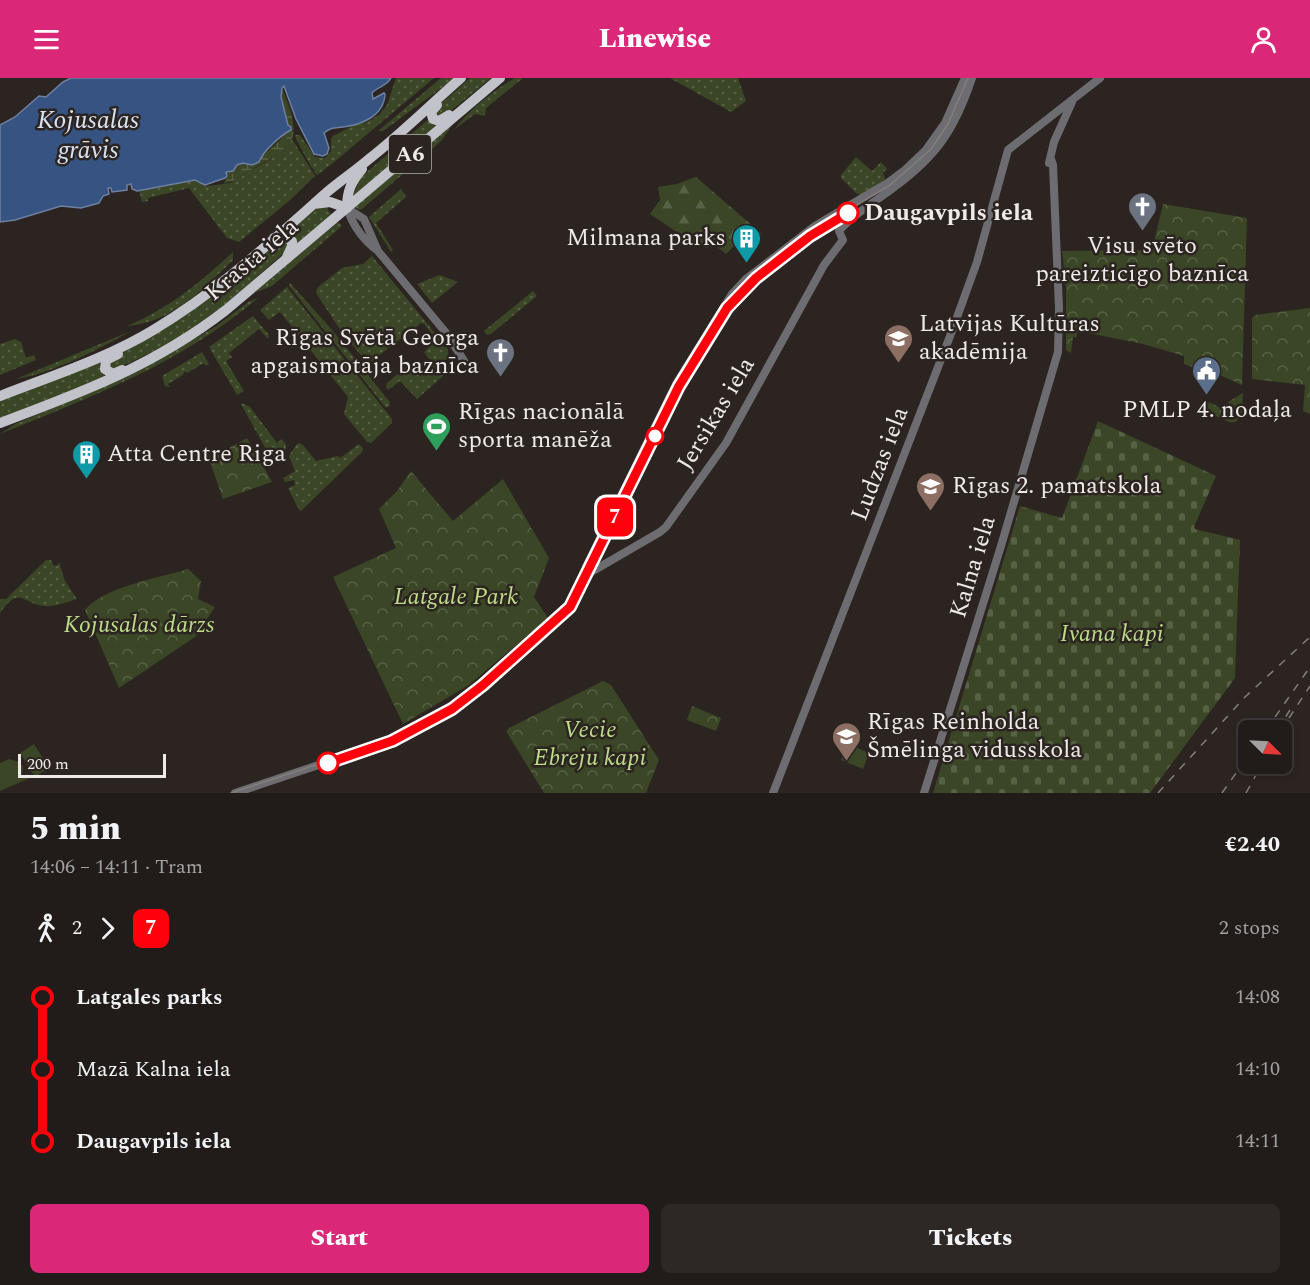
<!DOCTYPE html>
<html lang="en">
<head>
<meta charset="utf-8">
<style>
	:root { --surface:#211b19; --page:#2d2826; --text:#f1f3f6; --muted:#a2a1a2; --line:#3e3938; --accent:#db2777 }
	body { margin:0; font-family:Spectral,serif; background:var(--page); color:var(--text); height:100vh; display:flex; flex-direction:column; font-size:22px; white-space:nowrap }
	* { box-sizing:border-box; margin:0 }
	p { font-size:20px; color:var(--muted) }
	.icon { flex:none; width:33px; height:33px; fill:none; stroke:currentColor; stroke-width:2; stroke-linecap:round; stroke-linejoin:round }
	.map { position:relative; height:715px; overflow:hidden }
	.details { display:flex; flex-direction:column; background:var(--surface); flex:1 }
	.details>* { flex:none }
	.badge { padding:0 12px; border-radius:9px; font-size:21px; line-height:39px }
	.needle { width:39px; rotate:114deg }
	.fabs { position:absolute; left:1238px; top:642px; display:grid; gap:12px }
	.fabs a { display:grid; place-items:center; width:54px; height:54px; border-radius:9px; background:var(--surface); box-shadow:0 3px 9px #0003,0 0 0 2px var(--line); font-size:30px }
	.scale { position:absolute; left:18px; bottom:15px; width:148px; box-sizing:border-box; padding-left:6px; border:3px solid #efeae8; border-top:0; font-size:16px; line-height:21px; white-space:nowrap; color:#efeae8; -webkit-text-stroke:4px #2c2421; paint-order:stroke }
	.map>.badge { position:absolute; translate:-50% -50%; box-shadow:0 0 0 3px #fff }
	.legs { display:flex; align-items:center; gap:9px; height:66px; padding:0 30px; font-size:20px }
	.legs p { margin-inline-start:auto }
	.summary { display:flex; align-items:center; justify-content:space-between; height:102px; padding:0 30px }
	h1 { font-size:33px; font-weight:800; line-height:45px }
	.primary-button { display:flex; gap:12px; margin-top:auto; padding:12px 30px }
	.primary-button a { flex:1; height:69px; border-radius:9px; background:var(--accent); color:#fff; font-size:24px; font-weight:800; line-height:69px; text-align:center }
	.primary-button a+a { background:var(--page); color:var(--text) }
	ul { padding:0 30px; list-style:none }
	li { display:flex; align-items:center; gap:21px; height:72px; font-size:22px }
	li i { display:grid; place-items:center; width:9px; height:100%; margin:0 8px; background:currentColor }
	li i::after { content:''; width:15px; height:15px; margin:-8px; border:4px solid; border-radius:50%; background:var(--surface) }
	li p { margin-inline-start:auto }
	li:first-child i { background:linear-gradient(#0000 50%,currentColor 0) }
	li:last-child i { background:linear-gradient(currentColor 50%,#0000 0) }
	header { display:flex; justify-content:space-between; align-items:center; height:78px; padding:0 30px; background:var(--accent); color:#fff; font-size:27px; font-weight:800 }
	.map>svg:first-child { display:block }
	.grass { fill:url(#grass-dots) }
	.forest { fill:url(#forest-firs) }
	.wetland { fill:url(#wetland-marsh) }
	.cemetery { fill:url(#cemetery-stones) }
	.park { fill:url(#park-crowns) }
	.pitch { fill:#3a4625 }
	.water { fill:#365382; stroke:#6e80a1; stroke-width:1.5 }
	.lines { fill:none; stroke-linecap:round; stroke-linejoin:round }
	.tertiary { stroke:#6d6d71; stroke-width:8 }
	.trunk { stroke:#c2c2cb; stroke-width:10 }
	.tram { stroke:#847e7b; stroke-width:1.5 }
	.rail { stroke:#847e7b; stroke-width:1.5; stroke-dasharray:8 8; stroke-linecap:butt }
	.line-1-casing { stroke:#fff; stroke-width:14 }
	.line-1 { stroke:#ff000c; stroke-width:9 }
	.stop-1-dot { fill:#fff; stroke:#ff000c; stroke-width:3 }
	.labels { text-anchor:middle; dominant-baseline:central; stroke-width:5; stroke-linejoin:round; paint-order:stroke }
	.shield { fill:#2c2421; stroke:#b4afac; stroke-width:1.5 }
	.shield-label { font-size:22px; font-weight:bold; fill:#efeae8 }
	.stop-label { font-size:24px; font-weight:bold; fill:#efeae8; stroke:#2c2421; text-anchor:start }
	.poi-label { font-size:24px; fill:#efeae8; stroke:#2c2421; text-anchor:start }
	.street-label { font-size:24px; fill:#efeae8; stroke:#2c2421 }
	.park-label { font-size:24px; font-style:italic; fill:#bcdc88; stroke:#2c2421 }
	.water-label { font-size:26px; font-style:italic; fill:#d7e1f0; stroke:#2c2421 }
</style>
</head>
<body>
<header><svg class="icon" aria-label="menu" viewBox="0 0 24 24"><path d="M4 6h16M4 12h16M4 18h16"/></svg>Linewise<svg class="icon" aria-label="person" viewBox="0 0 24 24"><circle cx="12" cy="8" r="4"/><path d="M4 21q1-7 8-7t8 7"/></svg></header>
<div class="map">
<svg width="1310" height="715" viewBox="0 0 1310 715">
	<defs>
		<pattern id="grass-dots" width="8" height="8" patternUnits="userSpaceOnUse" patternTransform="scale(1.5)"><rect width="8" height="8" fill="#3a4625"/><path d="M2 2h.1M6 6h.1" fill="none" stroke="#576145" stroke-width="1.8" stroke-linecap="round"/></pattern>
		<pattern id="forest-firs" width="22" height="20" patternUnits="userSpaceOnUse" patternTransform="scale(1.5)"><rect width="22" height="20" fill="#3a4625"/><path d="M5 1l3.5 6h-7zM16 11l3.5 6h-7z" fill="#576145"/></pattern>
		<pattern id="wetland-marsh" width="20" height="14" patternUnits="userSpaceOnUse" patternTransform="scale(1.5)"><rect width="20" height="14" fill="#3a4625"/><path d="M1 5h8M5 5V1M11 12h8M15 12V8" fill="none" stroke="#576145"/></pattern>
		<pattern id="cemetery-stones" width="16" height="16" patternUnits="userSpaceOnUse" patternTransform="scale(1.5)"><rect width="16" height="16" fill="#3a4625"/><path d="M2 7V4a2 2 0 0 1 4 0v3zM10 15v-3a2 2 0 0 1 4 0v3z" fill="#576145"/></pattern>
		<pattern id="park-crowns" width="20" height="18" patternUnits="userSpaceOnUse" patternTransform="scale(1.5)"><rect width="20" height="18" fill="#3a4625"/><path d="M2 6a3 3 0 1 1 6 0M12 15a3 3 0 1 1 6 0" fill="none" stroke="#576145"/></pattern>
	</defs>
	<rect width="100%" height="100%" fill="#2c2421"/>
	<!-- grass -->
	<path class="grass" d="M 396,0 L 434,0 L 333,85 L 317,97 L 313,93 L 315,92 L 311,89 L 296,61 L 295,57 L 300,57 L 315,79 L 325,80 L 331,73 L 331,61 L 333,58 L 356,46 L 365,45 L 379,37 L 387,27 Z
		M 441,0 L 455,0 L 383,53 L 378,53 Z
		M 470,0 L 491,0 L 447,36 L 436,38 L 436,30 Z
		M 515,0 L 523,0 L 486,30 L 485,38 L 475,36 L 455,51 C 467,33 496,11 515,0 Z
		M 670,0 L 738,0 L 746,23 L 731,34 Z
		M 429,41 L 432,46 L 437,49 L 351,122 L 361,99 Z
		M 453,46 L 442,62 L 431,72 L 362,131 L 359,132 L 355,129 Z
		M 292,61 L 315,98 L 289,123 L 239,164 L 227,160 L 189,110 L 148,120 L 148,123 L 142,124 L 139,112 L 184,103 L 194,103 L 208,108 L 230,105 L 284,73 Z
		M 856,79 L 872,93 L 881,84 L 887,91 L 883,95 L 885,101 L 861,117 L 856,115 L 841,100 L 841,97 Z
		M 401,111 L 406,119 L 376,145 L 393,172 L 391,174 L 369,139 Z
		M 328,128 L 328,132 L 332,137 L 295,169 L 296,161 L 290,155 L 286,155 L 315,132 Z
		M 338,144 L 342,148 L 272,208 L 254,215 Z
		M 278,164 L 288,164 L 286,173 L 226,226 L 171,265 L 114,292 L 106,285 L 183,238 Z
		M 233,174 L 233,182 C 202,212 173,244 127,248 C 168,231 201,204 233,174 Z
		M 372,178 L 448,271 L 448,279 L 445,284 L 446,287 L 451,288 L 451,291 L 417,321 L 400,303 L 388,312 L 386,309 L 387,305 L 413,283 L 422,294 L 432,285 L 424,274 L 437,262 L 424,246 L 421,245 L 368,286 L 341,253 L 316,215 L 317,210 L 342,190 L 363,186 Z
		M 440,197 L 458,204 L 432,225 L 417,206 Z
		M 290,205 L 333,253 L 389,323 L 390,327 L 386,330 L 290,209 L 289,207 Z
		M 287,209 L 392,341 L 392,345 L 371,365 L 367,364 L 344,336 L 348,319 L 280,234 L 269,242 L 260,232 Z
		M 533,213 L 537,218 L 491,256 L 487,257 L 484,253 Z
		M 258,220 C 180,286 93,318 0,356 L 15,346 L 135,295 L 215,249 L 248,224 Z
		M 253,238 L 269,257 L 268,261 L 259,251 L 229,275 L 232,279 L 226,283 L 244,313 L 237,317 L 209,269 Z
		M 131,253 C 99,271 51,296 16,301 Z
		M 15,261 L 21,264 L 26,280 L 34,277 L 36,282 L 0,297 L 0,266 Z
		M 202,274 L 209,286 L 206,288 L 204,285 L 187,295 L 185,293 L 183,297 L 168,306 L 170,309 L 165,308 L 162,298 Z
		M 100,284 L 100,292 L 105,299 L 0,341 L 0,323 Z
		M 1243,315 L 1242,335 L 1236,344 L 1229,344 L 1205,333 L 1209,324 L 1227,333 L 1230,330 L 1228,324 Z
		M 242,325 L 250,329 L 277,365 L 282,361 L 286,367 L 285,376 L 278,380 L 268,375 L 241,326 Z
		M 299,365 L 303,367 L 316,383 L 338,378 L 340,380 L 359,366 L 363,370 L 362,374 L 301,433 L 299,432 L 288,410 L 295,407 L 294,402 L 285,404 L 283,400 L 295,393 L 289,378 L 296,367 Z
		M 46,482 L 51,482 L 53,487 L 57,488 L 59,484 L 65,503 L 77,521 C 68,524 54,529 44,528 C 23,526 20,506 0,535 L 0,521 L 6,521 Z"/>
	<!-- forest -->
	<path class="forest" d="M 696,99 L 762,156 L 750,166 L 742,161 L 726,176 L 714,166 L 707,170 L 687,161 L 650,136 L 660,122 L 658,109 L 677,106 Z"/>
	<!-- wetland -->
	<path class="wetland" d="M 282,10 C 288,26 301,52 288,68 C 282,77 270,80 261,86 C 249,92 238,104 224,105 L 227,98 L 226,94 L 243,85 L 252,87 L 281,61 L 289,48 L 281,19 Z"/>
	<!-- cemetery -->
	<path class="cemetery" d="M 1098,343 L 1216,398 L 1194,449 L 1195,451 L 1240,462 L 1235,600 L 1150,715 L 933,715 L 1020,428 L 1062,440 Z"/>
	<!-- park -->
	<path class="park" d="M 1163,126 L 1247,140 L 1242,307 L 1209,292 L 1195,290 L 1184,286 L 1184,278 L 1143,266 L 1078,253 L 1076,260 L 1073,259 L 1071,275 L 1066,272 L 1066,210 L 1062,173 L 1152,172 Z
		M 1310,230 L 1310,336 L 1303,333 L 1305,307 L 1252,301 L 1252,240 L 1255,237 Z
		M 247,360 L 272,404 L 223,421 L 209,381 Z
		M 411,393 L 453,443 L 503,401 L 549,480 L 534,519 L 548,540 L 469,607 L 403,646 L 333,499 L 396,470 L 379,431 L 397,413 Z
		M 188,491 L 201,503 L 198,521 L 215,529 L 195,559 L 119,610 L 85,532 C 103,509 159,500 188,491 Z
		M 603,603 L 611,607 L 659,682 L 646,715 L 544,715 L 506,653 L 509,650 Z
		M 692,628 L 721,640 L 716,653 L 687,642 Z"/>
	<!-- pitch -->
	<path class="pitch" d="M 34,666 L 49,690 L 35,699 L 20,675 Z
		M 847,666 L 869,675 L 863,691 L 841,682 Z
		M 9,681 L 19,684 L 23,689 L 22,698 L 28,696 L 30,700 L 0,713 L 0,685 Z"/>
	<!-- water -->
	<path class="water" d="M 71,0 L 391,0 C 387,8 377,9 372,15 L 373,21 L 384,15 L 385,16 C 384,38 361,47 343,49 C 335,50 331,49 324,55 L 329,70 L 327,76 L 323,78 L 314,76 L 296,41 L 284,8 L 282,10 L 281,19 L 288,47 L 291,49 L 291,52 C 281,57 262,74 259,84 L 252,87 L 243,85 L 237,87 L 233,93 L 226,94 L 227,98 L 225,100 L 205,107 L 195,102 L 137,113 L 132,111 L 131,106 L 127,107 L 127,112 L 112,114 L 111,110 L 108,110 L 109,116 L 103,118 L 99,125 L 81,130 L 61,128 L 15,142 L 0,144 L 0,47 L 15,39 L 39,18 L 46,19 L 63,4 Z"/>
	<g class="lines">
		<!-- tertiary -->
		<path class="tertiary" d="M 1049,85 L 1054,64 L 1072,24
			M 347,130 C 353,148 363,162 378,173 L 447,256 L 464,283
			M 347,130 L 364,141 L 378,173
			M 586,497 L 660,454 L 666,449 L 726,365 L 824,187 L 843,162 L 839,153 C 852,137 876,123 893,110 C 937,78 955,51 972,0
			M 235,715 L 390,663 C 411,654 431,642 451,630 C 477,614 500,591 523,571 C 539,557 557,544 570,527 C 578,516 586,502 586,489 L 676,306 L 732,216 L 746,201 L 815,148 L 889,104 L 905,92 L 925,73 L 945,45 L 965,0
			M 773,715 L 952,253 L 977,184 L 1008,72 L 1100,0
			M 924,715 L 1001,468 L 1058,274 L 1059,230 L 1053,87 L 1051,81"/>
		<!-- trunk -->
		<path class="trunk" d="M 437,27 L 431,34 L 433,41 L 439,43 L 449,37
			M 314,126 L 330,124 L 347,130
			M 347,130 C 347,113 351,104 362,91
			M 274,160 L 285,159 L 292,163 L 292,168 L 287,179
			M 118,276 L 106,282 L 105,291 L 113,296 L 122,292
			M 0,318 C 51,298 108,280 155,251 C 217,214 272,163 326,115 C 340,103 355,93 369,81 C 401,56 430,27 461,0
			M 0,345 C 83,314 155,287 226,232 L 500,0"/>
		<!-- tram -->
		<path class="tram" d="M 231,715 L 391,662 C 443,636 480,606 524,569 C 541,554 560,539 573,520 L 678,307 L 725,229 L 754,198 L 817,151 L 890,107 L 931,71 L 948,46 L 968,0"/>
		<!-- rail -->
		<path class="rail" d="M 1289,640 L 1310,608
			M 1266,652 L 1310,589
			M 1277,652 L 1290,632
			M 1158,715 L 1245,619 L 1310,559
			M 1222,715 L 1248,678
			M 1246,715 L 1262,686"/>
	</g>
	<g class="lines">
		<defs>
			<path id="line-1" d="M 328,685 L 392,663 L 452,631 L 483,607 L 570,529 L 679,308 L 727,230 L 756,200 L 810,158 L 848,135"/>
		</defs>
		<!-- line-1 casing -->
		<use href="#line-1" class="line-1-casing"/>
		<!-- line-1 -->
		<use href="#line-1" class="line-1"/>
	</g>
	<!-- icons -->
	<defs>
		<symbol id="church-pin" viewBox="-11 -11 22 30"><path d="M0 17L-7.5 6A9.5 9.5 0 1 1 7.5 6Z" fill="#6b7280" stroke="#2c2421"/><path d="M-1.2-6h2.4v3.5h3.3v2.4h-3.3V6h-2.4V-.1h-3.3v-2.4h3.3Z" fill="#fff"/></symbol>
		<symbol id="building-pin" viewBox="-11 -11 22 30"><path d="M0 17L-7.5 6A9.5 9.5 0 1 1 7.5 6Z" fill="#0f9aa8" stroke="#2c2421"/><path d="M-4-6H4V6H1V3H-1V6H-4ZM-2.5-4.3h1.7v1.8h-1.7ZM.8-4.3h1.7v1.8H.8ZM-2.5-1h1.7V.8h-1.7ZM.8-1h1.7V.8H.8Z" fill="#fff"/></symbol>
		<symbol id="university-pin" viewBox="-11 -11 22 30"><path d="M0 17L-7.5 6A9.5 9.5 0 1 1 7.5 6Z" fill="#8d6e63" stroke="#2c2421"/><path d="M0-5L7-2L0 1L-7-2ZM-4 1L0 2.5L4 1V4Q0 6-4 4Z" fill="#fff"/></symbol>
		<symbol id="civic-pin" viewBox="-11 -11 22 30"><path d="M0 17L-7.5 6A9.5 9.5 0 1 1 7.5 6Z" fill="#5c6f8a" stroke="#2c2421"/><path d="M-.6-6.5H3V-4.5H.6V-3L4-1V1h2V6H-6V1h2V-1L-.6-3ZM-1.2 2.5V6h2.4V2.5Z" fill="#fff"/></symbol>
		<symbol id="stadium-pin" viewBox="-11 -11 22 30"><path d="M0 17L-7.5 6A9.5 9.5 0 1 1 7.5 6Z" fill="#2e9e5b" stroke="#2c2421"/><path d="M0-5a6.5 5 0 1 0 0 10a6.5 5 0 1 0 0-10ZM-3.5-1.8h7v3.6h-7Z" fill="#fff"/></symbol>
		<symbol id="school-pin" viewBox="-11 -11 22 30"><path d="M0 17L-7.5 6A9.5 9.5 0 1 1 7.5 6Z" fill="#8d6e63" stroke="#2c2421"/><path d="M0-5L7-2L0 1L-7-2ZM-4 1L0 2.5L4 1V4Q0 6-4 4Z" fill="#fff"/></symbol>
	</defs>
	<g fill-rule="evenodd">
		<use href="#church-pin" x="1126" y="112" width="33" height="45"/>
		<use href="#building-pin" x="730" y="144" width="33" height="45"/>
		<use href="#university-pin" x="882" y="244" width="33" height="45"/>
		<use href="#church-pin" x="484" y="258" width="33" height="45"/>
		<use href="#civic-pin" x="1190" y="276" width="33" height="45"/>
		<use href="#stadium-pin" x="420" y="332" width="33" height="45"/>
		<use href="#building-pin" x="70" y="360" width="33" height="45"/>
		<use href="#school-pin" x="914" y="392" width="33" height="45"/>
		<use href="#school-pin" x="830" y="642" width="33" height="45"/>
	</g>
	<!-- markers -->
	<g class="stop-1-dot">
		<circle cx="848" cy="135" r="10"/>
		<circle cx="655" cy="358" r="8"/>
		<circle cx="328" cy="685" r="10"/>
	</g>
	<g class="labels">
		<!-- shield labels -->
		<rect class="shield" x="389" y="57" width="42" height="38" rx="4.5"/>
		<g class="shield-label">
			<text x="410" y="76">A6</text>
		</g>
		<!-- stop labels -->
		<g class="stop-label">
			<text x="864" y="135">Daugavpils iela</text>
		</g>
		<!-- poi labels -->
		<g class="poi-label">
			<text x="726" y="160" text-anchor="end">Milmana parks</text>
			<text x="1142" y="168" text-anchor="middle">Visu svēto<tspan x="1142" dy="28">pareizticīgo baznīca</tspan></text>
			<text x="919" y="246">Latvijas Kultūras<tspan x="919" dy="28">akadēmija</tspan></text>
			<text x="479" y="260" text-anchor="end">Rīgas Svētā Georga<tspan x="479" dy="28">apgaismotāja baznīca</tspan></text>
			<text x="1207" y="332" text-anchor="middle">PMLP 4. nodaļa</text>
			<text x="458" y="334">Rīgas nacionālā<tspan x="458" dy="28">sporta manēža</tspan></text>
			<text x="107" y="376">Atta Centre Riga</text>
			<text x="952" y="408">Rīgas 2. pamatskola</text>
			<text x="867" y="644">Rīgas Reinholda<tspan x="867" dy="28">Šmēlinga vidusskola</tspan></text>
		</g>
		<!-- street labels -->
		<g class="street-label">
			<text transform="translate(252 182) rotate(-40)">Krasta iela</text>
			<text transform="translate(716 336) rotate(-59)">Jersikas iela</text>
			<text transform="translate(880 386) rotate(-69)">Ludzas iela</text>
			<text transform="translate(973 489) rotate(-73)">Kalna iela</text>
		</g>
		<!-- park labels -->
		<g class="park-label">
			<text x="456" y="519">Latgale Park</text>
			<text x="139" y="547">Kojusalas dārzs</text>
			<text x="1112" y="556">Ivana kapi</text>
			<text x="590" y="652">Vecie<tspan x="590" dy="28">Ebreju kapi</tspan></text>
		</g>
		<!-- water labels -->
		<g class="water-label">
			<text x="88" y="42">Kojusalas<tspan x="88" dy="30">grāvis</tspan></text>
		</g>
	</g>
</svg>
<div class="fabs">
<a><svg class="needle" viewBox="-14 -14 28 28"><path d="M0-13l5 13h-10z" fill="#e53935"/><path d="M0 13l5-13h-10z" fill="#a2a1a2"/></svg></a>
</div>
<div class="scale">200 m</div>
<b class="badge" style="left:615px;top:439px;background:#ff000c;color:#fff">7</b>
</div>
<section class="details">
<div class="summary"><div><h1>5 min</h1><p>14:06 – 14:11 · Tram</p></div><b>€2.40</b></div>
<div class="legs"><svg class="icon" aria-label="walk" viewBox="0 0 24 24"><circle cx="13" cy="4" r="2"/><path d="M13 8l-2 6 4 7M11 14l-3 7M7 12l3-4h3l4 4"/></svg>2<svg class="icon" aria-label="forward" viewBox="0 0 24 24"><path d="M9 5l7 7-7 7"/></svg><b class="badge" style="background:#ff000c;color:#fff">7</b><p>2 stops</p></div>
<ul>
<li><i style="color:#ff000c"></i><b>Latgales parks</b><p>14:08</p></li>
<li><i style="color:#ff000c"></i><span>Mazā Kalna iela</span><p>14:10</p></li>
<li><i style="color:#ff000c"></i><b>Daugavpils iela</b><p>14:11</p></li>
</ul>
<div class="primary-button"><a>Start</a><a>Tickets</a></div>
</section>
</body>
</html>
